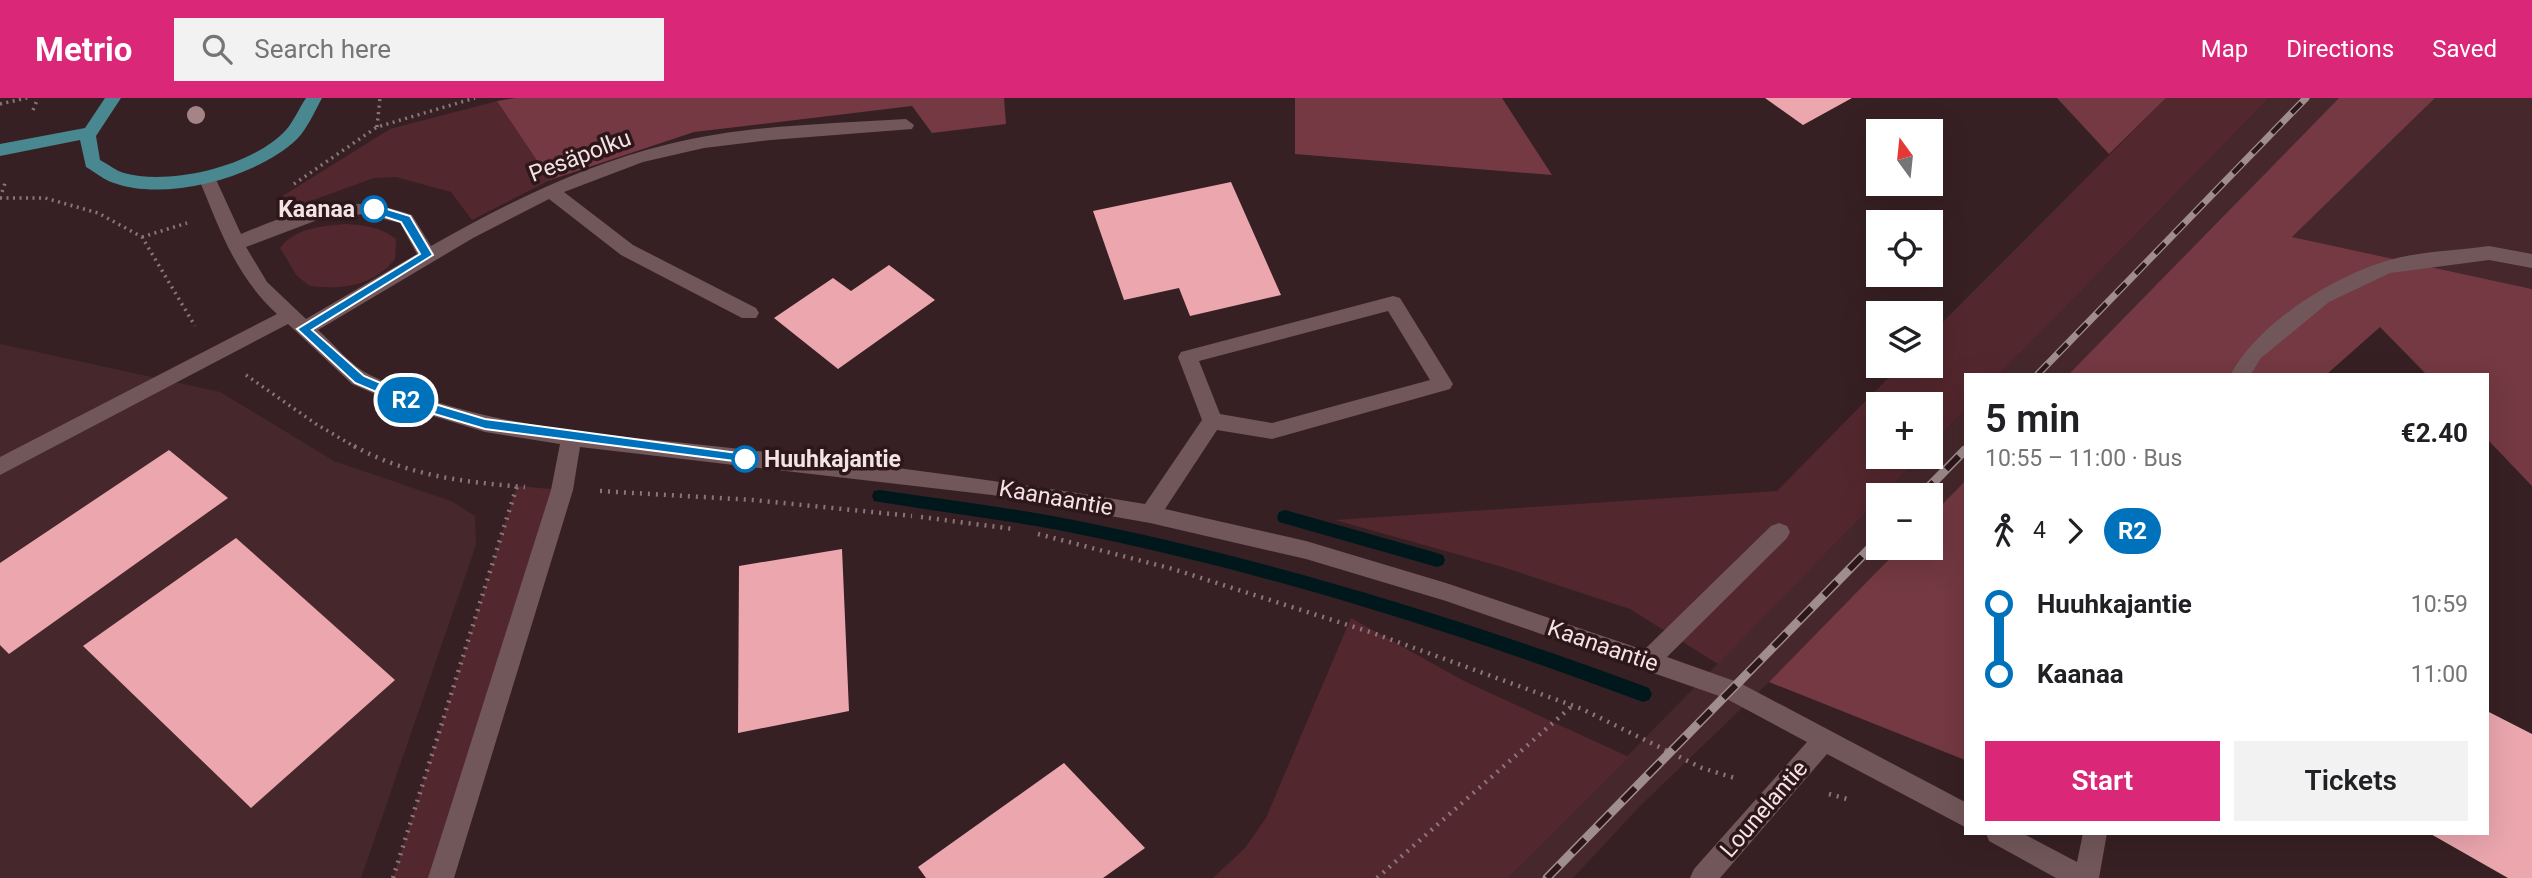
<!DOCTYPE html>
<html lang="en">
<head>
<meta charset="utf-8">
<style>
	:root { --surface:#fff; --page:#f2f2f2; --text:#202124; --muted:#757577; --accent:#db2777 }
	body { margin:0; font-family:Roboto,sans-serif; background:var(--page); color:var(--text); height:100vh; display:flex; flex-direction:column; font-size:26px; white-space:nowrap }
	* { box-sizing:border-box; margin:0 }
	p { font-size:23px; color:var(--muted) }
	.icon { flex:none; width:38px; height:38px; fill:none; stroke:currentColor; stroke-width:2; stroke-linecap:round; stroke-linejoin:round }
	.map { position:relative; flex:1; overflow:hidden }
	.panel { position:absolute; left:1964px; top:275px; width:525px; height:462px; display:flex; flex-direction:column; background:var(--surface); border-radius:0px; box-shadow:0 7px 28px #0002 }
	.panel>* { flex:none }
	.badge { padding:0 14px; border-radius:23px; font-size:24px; line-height:46px }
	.needle { width:46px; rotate:345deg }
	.tools { position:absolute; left:1866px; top:21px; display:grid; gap:14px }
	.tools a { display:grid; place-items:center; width:77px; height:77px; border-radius:0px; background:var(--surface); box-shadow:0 7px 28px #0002; font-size:35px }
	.map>.badge { position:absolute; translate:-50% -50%; box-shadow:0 0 0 4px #fff }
	.legs { display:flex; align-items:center; gap:10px; height:77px; padding:0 21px; font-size:23px }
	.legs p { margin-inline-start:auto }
	.head { display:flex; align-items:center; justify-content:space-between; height:119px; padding:0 21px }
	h1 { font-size:38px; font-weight:600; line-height:52px }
	.action { display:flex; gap:14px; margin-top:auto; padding:14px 21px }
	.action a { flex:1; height:80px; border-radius:0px; background:var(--accent); color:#fff; font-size:28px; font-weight:600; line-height:80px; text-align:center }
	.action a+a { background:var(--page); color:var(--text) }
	ul { padding:0 21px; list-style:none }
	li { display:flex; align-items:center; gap:24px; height:70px; font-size:26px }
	li i { display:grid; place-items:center; width:10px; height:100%; margin:0 9px; background:currentColor }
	li i::after { content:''; width:18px; height:18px; margin:-9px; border:5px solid; border-radius:50%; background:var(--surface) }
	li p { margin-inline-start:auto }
	li:first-child i { background:linear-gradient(#0000 50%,currentColor 0) }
	li:last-child i { background:linear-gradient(currentColor 50%,#0000 0) }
	header { display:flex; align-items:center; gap:42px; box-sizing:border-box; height:98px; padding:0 35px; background:var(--accent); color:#fff }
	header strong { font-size:33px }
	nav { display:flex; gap:38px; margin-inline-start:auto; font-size:24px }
	.search { width:490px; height:63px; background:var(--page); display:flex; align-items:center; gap:18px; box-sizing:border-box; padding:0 24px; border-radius:0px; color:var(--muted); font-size:26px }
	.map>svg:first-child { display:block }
	.built { fill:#46282c }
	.green { fill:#53272e }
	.forest { fill:#743942 }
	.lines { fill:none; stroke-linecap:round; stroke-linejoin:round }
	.stream { fill:#00181b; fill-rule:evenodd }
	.building { fill:#eba6ae }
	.path-far1 { stroke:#8a7678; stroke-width:3.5; stroke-dasharray:2 4.5; stroke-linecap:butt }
	.path { stroke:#8a7678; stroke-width:4.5; stroke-dasharray:2 6; stroke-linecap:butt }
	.minor { fill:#72575a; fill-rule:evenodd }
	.major { fill:#4a8891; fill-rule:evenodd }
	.rail-far1-casing { stroke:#a08d8e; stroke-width:7 }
	.rail-casing { stroke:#a08d8e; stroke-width:9 }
	.rail-far1 { stroke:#2d171a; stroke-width:4.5; stroke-dasharray:14; stroke-linecap:butt }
	.rail { stroke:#2d171a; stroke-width:6; stroke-dasharray:18; stroke-linecap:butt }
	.tree { fill:#a48487 }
	.line-1 { fill:#0072bc; stroke:#fff; stroke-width:2 }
	.stop-1-dot { fill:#fff; stroke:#0072bc; stroke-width:3.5 }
	.labels { text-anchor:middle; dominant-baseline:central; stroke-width:7; stroke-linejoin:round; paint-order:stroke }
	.street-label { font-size:23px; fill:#f3e3e4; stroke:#2d171a }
	.stop-label { font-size:23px; font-weight:bold; fill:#f3e3e4; stroke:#2d171a; text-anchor:end }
</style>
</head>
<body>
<header>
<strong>Metrio</strong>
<div class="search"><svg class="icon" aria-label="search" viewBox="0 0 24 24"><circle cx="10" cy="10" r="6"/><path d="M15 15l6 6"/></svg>Search here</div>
<nav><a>Map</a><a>Directions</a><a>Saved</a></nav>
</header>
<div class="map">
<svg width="2532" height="780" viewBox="0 0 2532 780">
	<rect width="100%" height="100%" fill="#372023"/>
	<!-- built -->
	<path class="built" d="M 2269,0 L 2339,0 L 2069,276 L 2000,276 Z
		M 2435,0 L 2532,0 L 2532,191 L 2292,139 Z
		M 0,246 L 220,294 L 334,363 L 451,403 L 475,418 L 476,447 L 361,780 L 0,780 Z
		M 1965,312 L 1965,383 L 1930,419 L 1930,397 L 1883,397 L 1920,359 L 1930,359 L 1930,348 Z
		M 1878,402 L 1878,450 L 1900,450 L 1769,584 L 1639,709 L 1573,780 L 1508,780 Z"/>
	<!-- green -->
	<path class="green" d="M 2166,0 L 2269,0 L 2000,276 L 1965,276 L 1965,312 L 1930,348 L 1930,306 L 1878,306 L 1878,359 L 1920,359 L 1883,397 L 1878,397 L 1878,402 L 1718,566 L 1630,511 L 1506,470 L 1335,422 L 1777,393 L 1900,268 L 1930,268 L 1930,237 Z
		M 497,3 L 550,82 L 472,122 L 451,94 L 396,79 L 374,80 L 283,113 L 279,106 L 281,99 L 390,31 Z
		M 345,126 C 364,127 381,129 396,141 L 395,161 C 374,188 341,192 310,188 L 297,178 L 280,150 C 295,130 322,128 345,126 Z
		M 517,388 L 562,392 L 441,780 L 393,780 Z
		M 1351,520 L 1464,583 L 1629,659 L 1508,780 L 1213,780 L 1245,750 L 1266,720 Z"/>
	<!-- forest -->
	<path class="forest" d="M 515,0 L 1004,0 L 1006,26 L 932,35 L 912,8 L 694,34 L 550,82 L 497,3 Z
		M 1295,0 L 1502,0 L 1552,77 L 1295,56 Z
		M 2057,0 L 2166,0 L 2109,56 Z
		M 2339,0 L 2435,0 L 2292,139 L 2532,191 L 2532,388 L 2487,341 L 2487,276 L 2426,276 L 2380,229 L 2327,276 L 2069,276 Z
		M 1965,383 L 1965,662 L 1769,584 L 1900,450 L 1930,450 L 1930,419 Z"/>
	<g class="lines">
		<!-- stream -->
		<path class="stream" d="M 880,392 C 939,401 999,408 1058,419 C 1260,458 1457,519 1649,590 L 1652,596 L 1649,602 L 1643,604 C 1453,533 1258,471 1058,432 C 999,421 939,414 880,404 L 874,403 L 872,398 L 874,393 Z
			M 1285,412 L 1437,455 L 1443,457 L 1445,462 L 1443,467 L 1437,469 L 1279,424 L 1277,419 L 1279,414 Z"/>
	</g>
	<!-- building -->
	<path class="building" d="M 1765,0 L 1852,0 L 1803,27 Z
		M 1231,84 L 1281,197 L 1190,218 L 1179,190 L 1124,202 L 1093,113 Z
		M 889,167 L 935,202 L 838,271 L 774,220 L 833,180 L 851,193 Z
		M 169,352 L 228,400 L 9,556 L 0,547 L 0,465 Z
		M 236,440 L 395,582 L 251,710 L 83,548 Z
		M 842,451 L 849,613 L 738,635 L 739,468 Z
		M 2487,613 L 2532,636 L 2532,780 L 2508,780 L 2429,735 L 2487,735 Z
		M 1064,665 L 1145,750 L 1103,780 L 926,780 L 918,769 Z"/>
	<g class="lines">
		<!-- path-far1 -->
		<path class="path-far1" d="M 0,6 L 27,0
			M 33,12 L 38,0
			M 377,29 L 380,0
			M 294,86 L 377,29 L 475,0
			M 0,100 L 45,100 L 98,115 L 142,139 L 195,228
			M 0,100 L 6,82
			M 142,139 L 187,125
			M 246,277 L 316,326 L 357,350"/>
		<!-- path -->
		<path class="path" d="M 354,348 C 408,378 464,384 525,389
			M 600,393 L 753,402 L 912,418
			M 921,419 L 1013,431
			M 1038,436 L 1173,471 L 1373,535 L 1582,611 L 1702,670 L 1738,681
			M 1829,696 L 1851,702
			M 393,780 L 517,388
			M 1377,780 L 1572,608"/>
		<!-- minor -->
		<path class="minor" d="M 906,21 L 914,27 L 912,31 L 771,42 L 704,50 L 643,64 L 564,94 L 633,147 L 756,210 L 759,215 L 756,220 L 742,220 L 621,157 L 549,101 L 473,140 L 318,232 C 334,246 351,268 370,277 C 481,332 609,336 731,350 C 869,366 1007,383 1145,406 L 1202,322 L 1178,259 L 1181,254 L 1393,198 L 1400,200 L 1450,281 L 1453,286 L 1450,291 L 1272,341 L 1217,332 L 1165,411 L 1306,443 L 1446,485 L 1644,552 L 1771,428 L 1779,425 L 1787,428 L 1790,434 L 1787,440 L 1667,559 L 1740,585 L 1965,704 L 1965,729 L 1827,656 L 1720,780 L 1690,780 L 1694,771 L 1807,644 L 1725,600 L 1446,503 L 1306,461 L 1150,425 L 992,397 L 580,349 L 573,392 L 454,780 L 428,780 L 551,392 L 560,346 L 485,334 L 407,310 L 352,286 L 288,226 L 0,377 L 0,359 L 277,216 C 234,176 220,131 198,79 L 201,75 L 213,75 L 241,136 C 301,111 348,93 412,117 L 431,148 C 507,105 583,67 669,46 C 746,27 827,26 906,21 ZM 363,116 L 400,125 L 417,156 L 306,221 L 267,184 L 246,149 L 320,121 ZM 1388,213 L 1430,282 L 1272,325 L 1220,316 L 1199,263 Z
			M 2489,148 L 2532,156 L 2532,170 L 2489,162 L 2390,175 L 2329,204 L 2261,260 L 2251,276 L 2231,276 C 2258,226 2329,181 2383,164 C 2416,153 2455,153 2489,148 Z
			M 1986,735 L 2022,735 L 2077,764 L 2083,735 L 2107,735 L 2099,780 L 2056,780 L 1989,743 Z"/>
		<!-- major -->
		<path class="major" d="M 105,0 L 121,0 L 96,38 L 100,62 C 108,66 116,73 124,75 C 170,88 253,68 286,32 C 294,23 299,10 306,0 L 322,0 C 315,13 307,31 297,41 C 258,79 166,104 114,85 C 104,82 95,74 86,69 L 80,42 L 0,58 L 0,46 L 85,30 Z"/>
		<defs>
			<path id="rail-far1" d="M 2038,276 L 2306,0"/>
			<path id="rail" d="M 1921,397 L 1965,352
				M 1547,780 L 1878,442"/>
		</defs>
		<!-- rail-far1 casing -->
		<use href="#rail-far1" class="rail-far1-casing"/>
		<!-- rail casing -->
		<use href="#rail" class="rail-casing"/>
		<!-- rail-far1 -->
		<use href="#rail-far1" class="rail-far1"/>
		<!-- rail -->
		<use href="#rail" class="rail"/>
	</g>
	<!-- trees -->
	<circle class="tree" cx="196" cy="17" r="9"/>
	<!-- line-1 -->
	<path class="line-1" d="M 374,107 L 410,118 L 433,157 L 312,232 L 364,278 L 418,301 L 485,321 L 745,356 L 750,357 L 750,365 L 485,331 L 414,310 L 355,285 L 297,231 L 420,156 L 401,124 L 370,114 L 370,108 Z"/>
	<!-- markers -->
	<g class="stop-1-dot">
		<circle cx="374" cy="111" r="12"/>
		<circle cx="745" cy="361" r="12"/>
	</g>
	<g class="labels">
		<!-- street labels -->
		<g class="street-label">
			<text transform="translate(580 58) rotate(-21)">Pesäpolku</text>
			<text transform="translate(1056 400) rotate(10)">Kaanaantie</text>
			<text transform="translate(1603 548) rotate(19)">Kaanaantie</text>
			<text transform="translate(1764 711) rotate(-49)">Lounelantie</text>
		</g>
		<!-- stop labels -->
		<g class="stop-label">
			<text x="355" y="111">Kaanaa</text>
			<text x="764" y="361" text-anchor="start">Huuhkajantie</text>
		</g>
	</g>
</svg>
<div class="tools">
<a><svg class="needle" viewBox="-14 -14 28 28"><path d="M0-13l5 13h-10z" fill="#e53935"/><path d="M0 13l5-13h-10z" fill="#757577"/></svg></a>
<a><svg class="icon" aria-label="locate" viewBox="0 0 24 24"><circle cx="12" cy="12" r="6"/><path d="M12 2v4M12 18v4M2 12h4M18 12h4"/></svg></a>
<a><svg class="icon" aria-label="layers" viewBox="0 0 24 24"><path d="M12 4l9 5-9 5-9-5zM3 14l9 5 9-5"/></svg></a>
<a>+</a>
<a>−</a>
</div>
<b class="badge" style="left:406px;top:302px;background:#0072bc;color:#fff">R2</b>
<section class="panel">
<div class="head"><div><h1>5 min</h1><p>10:55 – 11:00 · Bus</p></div><b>€2.40</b></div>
<div class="legs"><svg class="icon" aria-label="walk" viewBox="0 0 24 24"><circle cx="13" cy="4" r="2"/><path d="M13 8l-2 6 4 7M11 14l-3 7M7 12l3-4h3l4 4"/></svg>4<svg class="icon" aria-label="forward" viewBox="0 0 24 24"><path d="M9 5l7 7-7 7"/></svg><b class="badge" style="background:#0072bc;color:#fff">R2</b></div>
<ul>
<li><i style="color:#0072bc"></i><b>Huuhkajantie</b><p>10:59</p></li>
<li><i style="color:#0072bc"></i><b>Kaanaa</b><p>11:00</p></li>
</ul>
<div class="action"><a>Start</a><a>Tickets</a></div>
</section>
</div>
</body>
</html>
